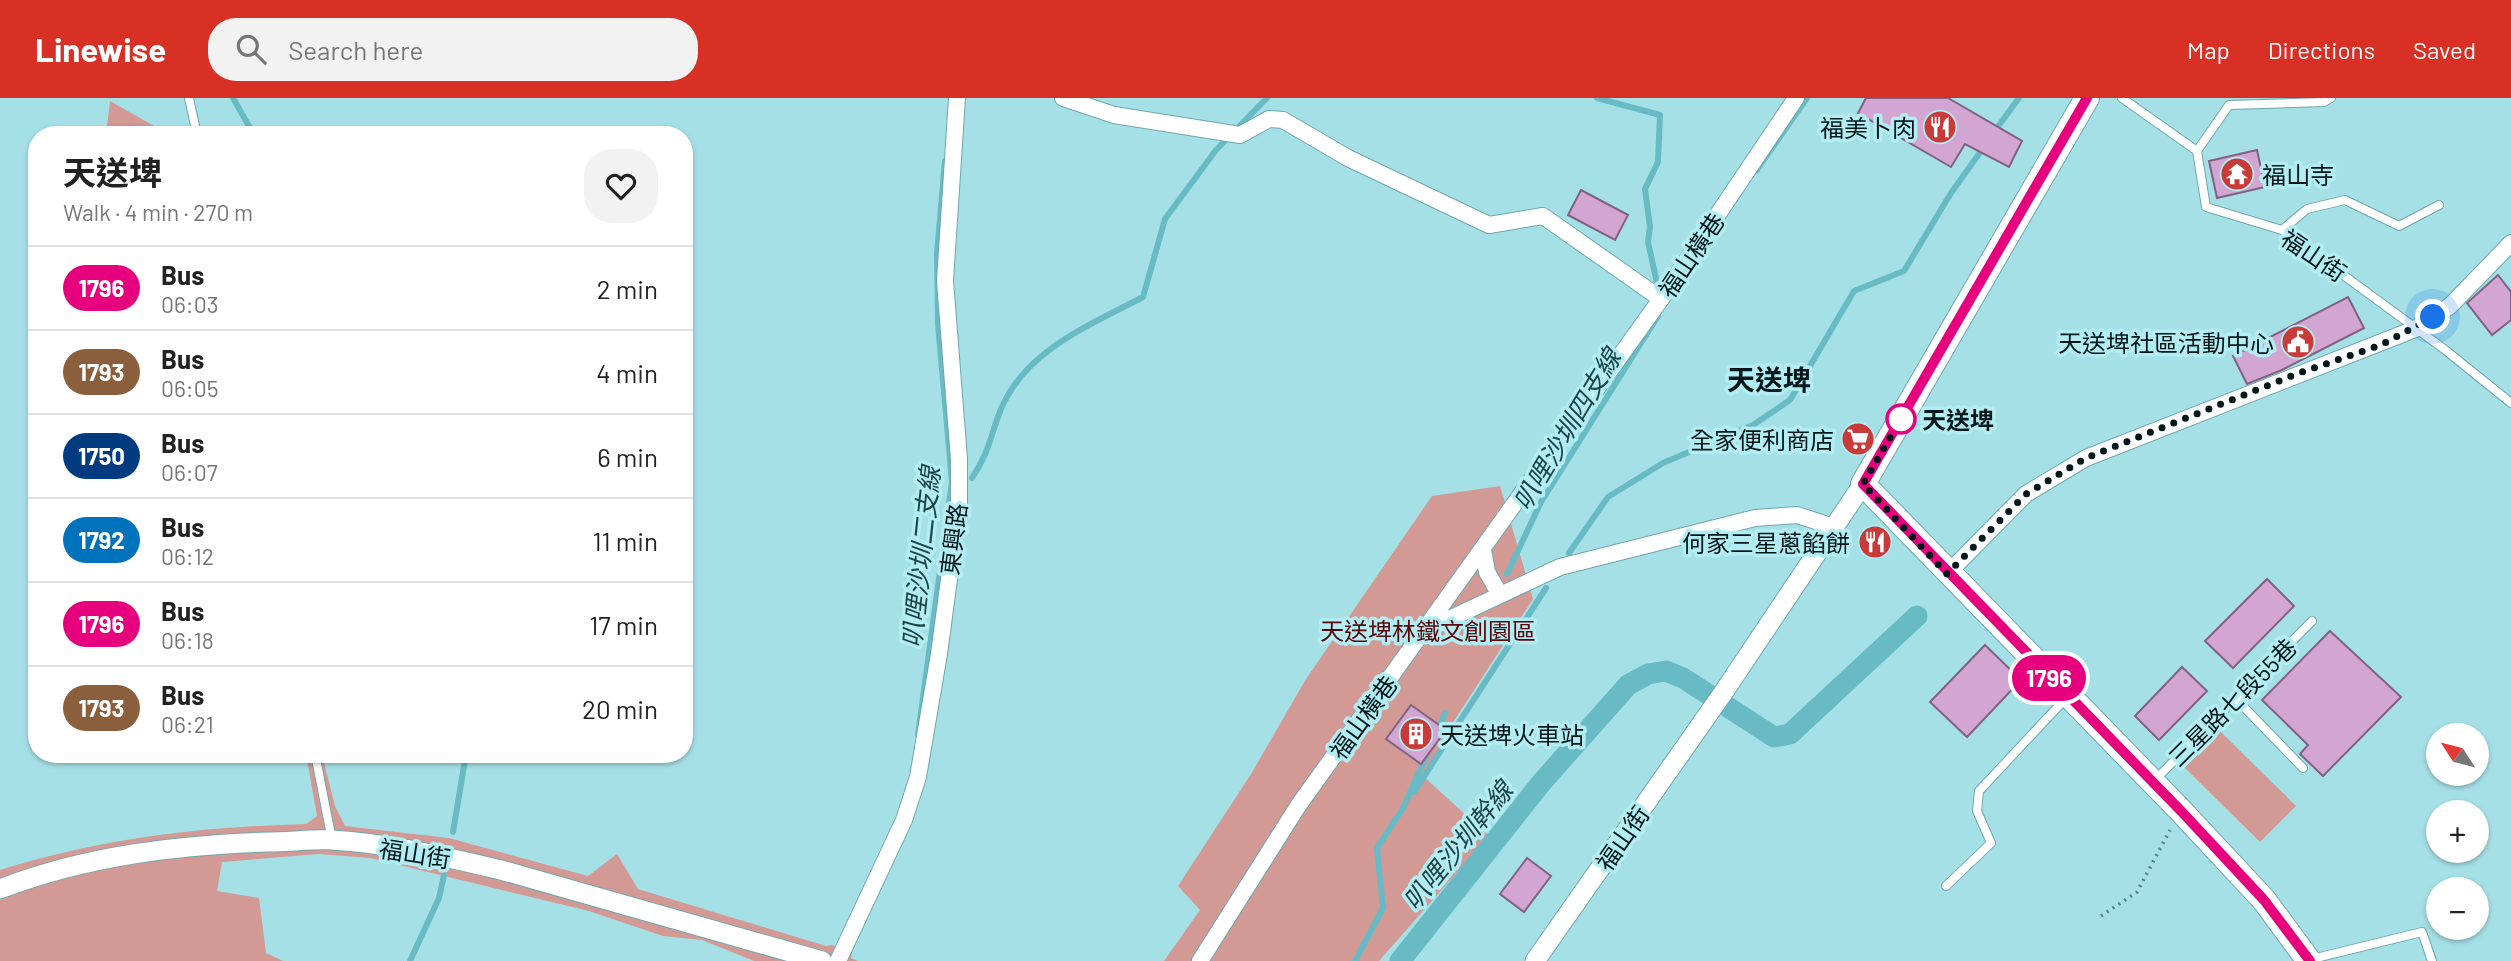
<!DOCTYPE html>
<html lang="en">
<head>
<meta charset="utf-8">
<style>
	:root { --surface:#fff; --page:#f2f2f2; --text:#222; --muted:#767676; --line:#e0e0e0; --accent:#d93025 }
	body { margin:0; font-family:Barlow,"Noto Sans TC",sans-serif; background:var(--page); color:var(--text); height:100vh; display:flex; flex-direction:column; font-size:26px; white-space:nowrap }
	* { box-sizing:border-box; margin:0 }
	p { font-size:23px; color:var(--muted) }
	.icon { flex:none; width:38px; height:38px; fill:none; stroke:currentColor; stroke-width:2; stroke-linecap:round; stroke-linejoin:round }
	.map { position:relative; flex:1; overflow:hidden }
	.details { position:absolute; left:28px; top:28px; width:665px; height:637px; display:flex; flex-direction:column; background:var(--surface); border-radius:28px; box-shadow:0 2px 5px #0004 }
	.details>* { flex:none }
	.badge { padding:0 14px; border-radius:23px; font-size:24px; line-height:46px }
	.needle { width:46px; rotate:306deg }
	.tools { position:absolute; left:2426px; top:625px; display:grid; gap:14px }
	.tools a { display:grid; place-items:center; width:63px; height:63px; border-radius:50%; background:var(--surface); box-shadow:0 2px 5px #0004; font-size:35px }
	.you { position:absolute; width:35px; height:35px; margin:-18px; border:5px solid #fff; border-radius:50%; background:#1a73e8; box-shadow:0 0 0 10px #1a73e833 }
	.map>.badge { position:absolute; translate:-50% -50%; box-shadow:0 0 0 4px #fff }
	.round { display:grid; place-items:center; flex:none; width:74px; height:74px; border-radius:28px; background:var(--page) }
	.summary { display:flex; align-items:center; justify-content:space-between; height:119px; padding:0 35px }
	h1 { font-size:33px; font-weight:700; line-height:52px }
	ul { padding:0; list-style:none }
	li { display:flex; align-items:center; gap:21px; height:84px; padding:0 35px; border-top:2px solid var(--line) }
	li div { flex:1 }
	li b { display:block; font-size:26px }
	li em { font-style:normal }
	li .badge { min-width:77px; font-weight:700; text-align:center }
	header { display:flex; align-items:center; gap:42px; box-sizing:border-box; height:98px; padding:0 35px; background:var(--accent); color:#fff }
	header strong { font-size:33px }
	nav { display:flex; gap:38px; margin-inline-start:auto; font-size:24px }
	.search { width:490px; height:63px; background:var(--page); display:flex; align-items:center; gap:18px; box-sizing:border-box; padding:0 24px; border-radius:28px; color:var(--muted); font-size:26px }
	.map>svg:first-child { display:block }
	.green { fill:#d39a95; fill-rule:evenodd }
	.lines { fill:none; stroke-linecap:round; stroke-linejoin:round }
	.stream { stroke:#68bbc5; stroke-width:6 }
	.canal { stroke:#68bbc5; stroke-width:21 }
	.building { fill:#d2a5d3; stroke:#806281; stroke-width:2 }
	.service-casing { stroke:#6ea7ad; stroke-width:10 }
	.minor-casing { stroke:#6ea7ad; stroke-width:18 }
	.tertiary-casing { stroke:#6ea7ad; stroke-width:21 }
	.primary-casing { stroke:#6ea7ad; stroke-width:26 }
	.path { stroke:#598287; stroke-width:3.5; stroke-dasharray:2 5; stroke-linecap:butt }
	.service { stroke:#fff; stroke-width:8 }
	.minor { stroke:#fff; stroke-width:16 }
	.tertiary { stroke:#fff; stroke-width:19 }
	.primary { stroke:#fff; stroke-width:24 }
	.line-casing { stroke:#fff; stroke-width:16 }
	.line { stroke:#e6007e; stroke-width:10 }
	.walk { stroke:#01171a; stroke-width:7; stroke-dasharray:0 12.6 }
	.stop-dot { fill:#fff; stroke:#e6007e; stroke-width:3.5 }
	.labels { text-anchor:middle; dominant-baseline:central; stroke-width:7; stroke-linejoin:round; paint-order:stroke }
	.poi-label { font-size:24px; fill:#01171a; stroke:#b3edf4; text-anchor:end }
	.street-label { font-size:24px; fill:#01171a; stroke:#b3edf4 }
	.stop-label { font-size:24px; font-weight:bold; fill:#01171a; stroke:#b3edf4; text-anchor:start }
	.park-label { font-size:24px; fill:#58070b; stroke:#b3edf4 }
	.water-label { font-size:26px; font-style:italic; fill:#1d4549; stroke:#b3edf4 }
	.quarter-label { font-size:28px; font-weight:bold; fill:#01171a; stroke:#b3edf4 }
</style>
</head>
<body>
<header>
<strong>Linewise</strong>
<div class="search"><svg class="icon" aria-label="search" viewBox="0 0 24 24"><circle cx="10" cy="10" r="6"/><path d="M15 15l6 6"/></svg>Search here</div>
<nav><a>Map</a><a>Directions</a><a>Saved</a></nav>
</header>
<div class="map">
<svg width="2511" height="863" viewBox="0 0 2511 863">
	<rect width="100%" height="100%" fill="#a6e0e7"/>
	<!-- green -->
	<path class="green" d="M 110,3 L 170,37 L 106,37 Z
		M 1500,388 L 1533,501 L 1454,623 L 1424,679 L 1489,738 L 1379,863 L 1164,863 L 1200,812 L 1178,788 L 1251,676 L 1306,581 L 1432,398 ZM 1411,607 L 1445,631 L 1445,632 L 1387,641 Z
		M 2219,632 L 2296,708 L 2260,744 L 2183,668 Z
		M 306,656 L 322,656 L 335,708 L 345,728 L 449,740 L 588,778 L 617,756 L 638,791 L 826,848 L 832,847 L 852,854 L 851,860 L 858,863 L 754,863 L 702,842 L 663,838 L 589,813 L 370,760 L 319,756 L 222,764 L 217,793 L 259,800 L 266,855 L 283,863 L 0,863 L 0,772 C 104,740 197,729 306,726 L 317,718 Z"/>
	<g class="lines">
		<!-- stream -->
		<path class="stream" d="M 233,0 L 254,37
			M 1597,0 L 1660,17 L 1658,64 L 1645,91 L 1650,129 L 1648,144 L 1659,194
			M 1994,34 L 2019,0
			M 1756,73 L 1807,0
			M 972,380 C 990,353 990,338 1001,311 C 1026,252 1090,227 1143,199 L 1165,121 L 1216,52 L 1267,0
			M 1569,455 L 1608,399 L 1663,365 L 1753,327 L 1790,302 L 1854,193 L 1904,173 L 1951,95 L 1984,49
			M 1507,476 L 1541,404 L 1658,218
			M 1437,634 L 1445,615
			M 918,637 L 952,384 L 938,226 L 937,155 L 945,63
			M 1414,694 L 1546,490
			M 453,734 L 466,656
			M 410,863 L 439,800 L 444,777
			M 1355,863 L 1383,810 L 1377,750 L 1403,710 L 1428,654"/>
		<!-- canal -->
		<path class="canal" d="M 1400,863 L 1542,684 L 1628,587 L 1648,576 L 1666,573 L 1683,580 L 1774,639 L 1790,636 L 1917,518"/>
	</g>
	<!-- building -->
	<path class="building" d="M 1866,0 L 1948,0 L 2022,43 L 2009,69 L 1965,46 L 1951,69 L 1858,15 Z
		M 2257,52 L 2265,89 L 2217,100 L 2209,63 Z
		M 1581,92 L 1628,117 L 1615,142 L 1568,117 Z
		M 2498,177 L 2511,194 L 2511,222 L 2492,237 L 2467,205 Z
		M 2348,199 L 2364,230 L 2282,272 L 2247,286 L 2233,258 Z
		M 2267,481 L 2294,508 L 2233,570 L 2205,543 Z
		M 2330,533 L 2401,599 L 2323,678 L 2300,656 L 2308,647 L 2262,602 Z
		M 1985,547 L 2021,582 L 1967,639 L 1930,604 Z
		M 2182,569 L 2207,593 L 2159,642 L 2135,618 Z
		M 1411,607 L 1446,632 L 1421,666 L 1386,641 Z
		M 1527,760 L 1551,778 L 1524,814 L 1500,796 Z"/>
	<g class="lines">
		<defs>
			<path id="service" d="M 189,0 L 197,37
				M 2122,0 L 2197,53
				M 2331,0 L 2324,4 L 2229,7 L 2197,53 L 2206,109 L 2282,132 L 2444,251 L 2511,305
				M 2282,132 L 2307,111 L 2345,102 L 2399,128 L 2439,107
				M 2236,601 L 2303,670
				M 315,656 L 332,742
				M 2154,683 L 2312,523
				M 1946,788 L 1991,745 L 1977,713 L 1979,693 L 2067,599
				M 2312,861 L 2422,834 L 2432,863"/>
			<path id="minor" d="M 1063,0 L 1114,17 L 1240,37 L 1269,21 L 1283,22 L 1348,60 L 1489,127 L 1543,118 L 1661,201
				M 1483,452 L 1487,474 L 1500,497
				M 1947,476 L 2026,396 L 2086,360 L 2415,231 L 2450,208 L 2511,145
				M 1428,531 L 1560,469 L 1755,420 L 1797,417 L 1834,429
				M 838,863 L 904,722 L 918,679 L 939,556 L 959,407 L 959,361 L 945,183 L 957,0
				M 1200,863 L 1298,708 L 1661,201 L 1796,0"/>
			<path id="tertiary" d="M 0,791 C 85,758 177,747 268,744 C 289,744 311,741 332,742 C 388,745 446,759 501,772 L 822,863
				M 1535,863 L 1723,595 L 1863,386"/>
			<path id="primary" d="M 2087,0 L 1863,386 L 2182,714 L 2264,802 L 2309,863"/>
		</defs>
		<!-- service casing -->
		<use href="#service" class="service-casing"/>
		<!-- minor casing -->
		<use href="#minor" class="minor-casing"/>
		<!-- tertiary casing -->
		<use href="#tertiary" class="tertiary-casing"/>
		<!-- primary casing -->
		<use href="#primary" class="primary-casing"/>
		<!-- path -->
		<path class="path" d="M 2101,818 L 2137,794 L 2170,732"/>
		<!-- service -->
		<use href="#service" class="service"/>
		<!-- minor -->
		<use href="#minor" class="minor"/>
		<!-- tertiary -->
		<use href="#tertiary" class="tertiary"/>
		<!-- primary -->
		<use href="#primary" class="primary"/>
	</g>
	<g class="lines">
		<defs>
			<path id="line" d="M 2087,0 L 1863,386 L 2182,714 L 2264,802 L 2310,863"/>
		</defs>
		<!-- line casing -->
		<use href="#line" class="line-casing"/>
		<!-- line -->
		<use href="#line" class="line"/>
		<!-- walk -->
		<path class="walk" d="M 1901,321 L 1905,314 L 1863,386 L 1947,476 L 2026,396 L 2086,360 L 2299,275 L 2381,247 L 2433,219"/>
	</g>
	<!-- icons -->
	<defs>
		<symbol id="restaurant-disc" viewBox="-11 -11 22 22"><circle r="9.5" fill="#c93b39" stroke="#b3edf4"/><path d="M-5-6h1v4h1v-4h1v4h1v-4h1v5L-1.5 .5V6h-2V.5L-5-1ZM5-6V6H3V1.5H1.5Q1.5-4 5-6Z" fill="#fff"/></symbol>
		<symbol id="temple-disc" viewBox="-11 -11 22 22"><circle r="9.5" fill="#c93b39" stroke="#b3edf4"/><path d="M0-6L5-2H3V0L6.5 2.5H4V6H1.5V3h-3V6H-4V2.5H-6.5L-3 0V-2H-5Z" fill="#fff"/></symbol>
		<symbol id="civic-disc" viewBox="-11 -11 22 22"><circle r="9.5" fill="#c93b39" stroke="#b3edf4"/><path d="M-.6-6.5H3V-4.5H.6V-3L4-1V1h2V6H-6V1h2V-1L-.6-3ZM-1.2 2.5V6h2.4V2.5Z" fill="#fff"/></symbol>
		<symbol id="supermarket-disc" viewBox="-11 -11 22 22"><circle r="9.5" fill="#c93b39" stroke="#b3edf4"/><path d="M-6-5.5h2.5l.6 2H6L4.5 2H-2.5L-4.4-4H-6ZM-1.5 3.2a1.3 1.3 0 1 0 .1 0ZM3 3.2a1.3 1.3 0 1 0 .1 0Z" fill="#fff"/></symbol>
		<symbol id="building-disc" viewBox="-11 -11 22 22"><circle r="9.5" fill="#c93b39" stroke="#b3edf4"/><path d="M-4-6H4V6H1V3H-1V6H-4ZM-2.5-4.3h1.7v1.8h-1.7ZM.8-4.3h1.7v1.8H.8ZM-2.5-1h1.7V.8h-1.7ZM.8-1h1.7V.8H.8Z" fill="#fff"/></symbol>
	</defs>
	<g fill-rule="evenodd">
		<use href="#restaurant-disc" x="1921" y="10" width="38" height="38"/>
		<use href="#temple-disc" x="2218" y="57" width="38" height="38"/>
		<use href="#civic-disc" x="2279" y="225" width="38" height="38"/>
		<use href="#supermarket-disc" x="1839" y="322" width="38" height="38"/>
		<use href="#restaurant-disc" x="1856" y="425" width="38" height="38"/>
		<use href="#building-disc" x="1397" y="617" width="38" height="38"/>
	</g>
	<!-- markers -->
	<circle class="stop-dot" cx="1901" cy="321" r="14"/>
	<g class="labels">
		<!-- poi labels -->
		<g class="poi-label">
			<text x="1916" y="29">福美卜肉</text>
			<text x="2262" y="76" text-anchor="start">福山寺</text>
			<text x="2274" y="244">天送埤社區活動中心</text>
			<text x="1834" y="341">全家便利商店</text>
			<text x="1850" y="444">何家三星蔥餡餅</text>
			<text x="1440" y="636" text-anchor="start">天送埤火車站</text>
		</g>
		<!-- street labels -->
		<g class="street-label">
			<text transform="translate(1691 157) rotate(-56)">福山橫巷</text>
			<text transform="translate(2314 157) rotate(34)">福山街</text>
			<text transform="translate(953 441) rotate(-83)">東興路</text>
			<text transform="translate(2232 604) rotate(-45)">三星路七段55巷</text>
			<text transform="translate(1363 619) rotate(-54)">福山橫巷</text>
			<text transform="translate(1622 740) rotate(-55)">福山街</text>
			<text transform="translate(415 755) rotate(9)">福山街</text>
		</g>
		<!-- stop labels -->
		<g class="stop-label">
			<text x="1922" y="321">天送埤</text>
		</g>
		<!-- park labels -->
		<g class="park-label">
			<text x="1428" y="532">天送埤林鐵文創園區</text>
		</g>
		<!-- water labels -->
		<g class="water-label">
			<text transform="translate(1566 331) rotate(-59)">叭哩沙圳四支線</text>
			<text transform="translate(920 459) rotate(-84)">叭哩沙圳二支線</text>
			<text transform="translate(1457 747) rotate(-51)">叭哩沙圳幹線</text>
		</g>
		<!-- quarter labels -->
		<g class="quarter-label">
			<text x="1769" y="281">天送埤</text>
		</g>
	</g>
</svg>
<div class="tools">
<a><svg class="needle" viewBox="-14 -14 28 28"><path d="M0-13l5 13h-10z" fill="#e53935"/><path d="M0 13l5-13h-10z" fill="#767676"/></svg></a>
<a>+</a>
<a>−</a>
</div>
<div class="you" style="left:2433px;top:219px"></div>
<b class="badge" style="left:2049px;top:580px;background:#e6007e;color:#fff">1796</b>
<section class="details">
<div class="summary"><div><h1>天送埤</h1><p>Walk · 4 min · 270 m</p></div><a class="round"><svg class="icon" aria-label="heart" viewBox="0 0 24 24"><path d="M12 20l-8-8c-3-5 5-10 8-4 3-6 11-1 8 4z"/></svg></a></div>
<ul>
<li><span class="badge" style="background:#e6007e;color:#fff">1796</span><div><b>Bus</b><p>06:03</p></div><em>2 min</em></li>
<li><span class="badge" style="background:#8b5e3c;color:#fff">1793</span><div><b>Bus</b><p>06:05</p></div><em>4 min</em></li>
<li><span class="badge" style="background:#003b80;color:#fff">1750</span><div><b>Bus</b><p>06:07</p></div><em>6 min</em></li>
<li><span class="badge" style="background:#0072bc;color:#fff">1792</span><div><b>Bus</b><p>06:12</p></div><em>11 min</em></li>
<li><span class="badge" style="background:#e6007e;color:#fff">1796</span><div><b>Bus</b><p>06:18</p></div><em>17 min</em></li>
<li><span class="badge" style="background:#8b5e3c;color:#fff">1793</span><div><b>Bus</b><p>06:21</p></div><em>20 min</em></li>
</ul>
</section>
</div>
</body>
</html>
